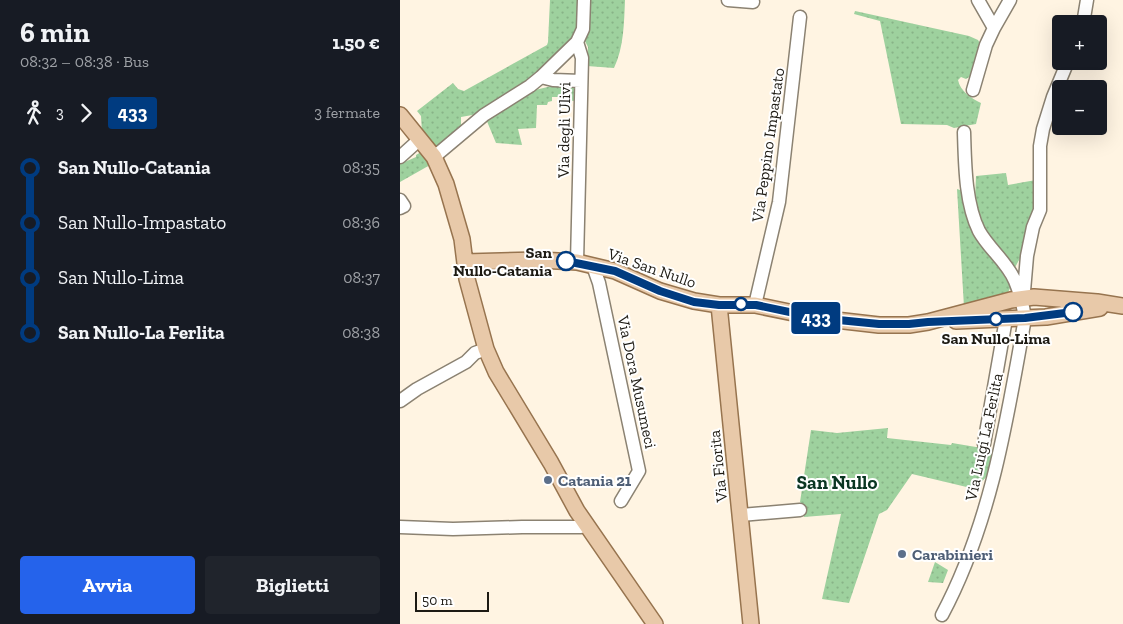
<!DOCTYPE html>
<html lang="it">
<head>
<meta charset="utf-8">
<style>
	:root { --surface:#171b24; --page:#20242c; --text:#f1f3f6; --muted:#9ea1a6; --accent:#2563eb }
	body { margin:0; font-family:"Zilla Slab",serif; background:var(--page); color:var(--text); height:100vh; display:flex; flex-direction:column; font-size:19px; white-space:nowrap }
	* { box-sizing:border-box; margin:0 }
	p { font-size:16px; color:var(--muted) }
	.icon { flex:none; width:28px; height:28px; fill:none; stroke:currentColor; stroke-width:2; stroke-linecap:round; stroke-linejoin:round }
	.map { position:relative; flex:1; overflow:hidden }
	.side { display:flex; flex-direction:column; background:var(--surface); width:400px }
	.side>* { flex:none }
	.badge { padding:0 10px; border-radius:4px; font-size:18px; line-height:32px }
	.controls { position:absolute; left:652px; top:15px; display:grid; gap:10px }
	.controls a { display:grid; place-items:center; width:55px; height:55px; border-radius:5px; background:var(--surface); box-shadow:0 5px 20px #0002; font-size:25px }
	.scale { position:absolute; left:15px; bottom:12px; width:74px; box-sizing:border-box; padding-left:5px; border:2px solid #1d1a13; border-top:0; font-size:14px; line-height:18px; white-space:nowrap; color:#1d1a13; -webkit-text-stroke:4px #fff; paint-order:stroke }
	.map>.badge { position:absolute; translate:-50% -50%; box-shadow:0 0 0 2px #fff }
	.legs { display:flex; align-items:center; gap:8px; height:55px; padding:0 20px; font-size:16px }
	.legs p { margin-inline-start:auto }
	.summary { display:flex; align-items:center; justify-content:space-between; height:85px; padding:0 20px }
	h1 { font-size:28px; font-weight:800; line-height:38px }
	.cta { display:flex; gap:10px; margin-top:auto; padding:10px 20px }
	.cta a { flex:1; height:58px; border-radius:5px; background:var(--accent); color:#fff; font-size:20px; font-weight:800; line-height:58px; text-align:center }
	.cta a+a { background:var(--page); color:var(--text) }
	ul { padding:0 20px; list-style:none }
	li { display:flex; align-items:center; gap:18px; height:55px; font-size:19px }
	li i { display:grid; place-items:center; width:8px; height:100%; margin:0 6px; background:currentColor }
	li i::after { content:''; width:12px; height:12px; margin:-6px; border:4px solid; border-radius:50%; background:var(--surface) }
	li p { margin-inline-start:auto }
	li:first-child i { background:linear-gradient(#0000 50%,currentColor 0) }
	li:last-child i { background:linear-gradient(currentColor 50%,#0000 0) }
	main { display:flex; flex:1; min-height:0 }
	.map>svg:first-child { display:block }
	.grass { fill:url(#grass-dots) }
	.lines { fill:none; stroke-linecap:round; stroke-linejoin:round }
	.minor-casing { stroke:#8b8272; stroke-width:15 }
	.major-casing { stroke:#97744f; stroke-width:18 }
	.minor { stroke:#fff; stroke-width:12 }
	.major { stroke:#e8c9a9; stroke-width:15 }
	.line-1-casing { stroke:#fff; stroke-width:11 }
	.line-1 { stroke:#003b80; stroke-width:8 }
	.stop-1-dot { fill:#fff; stroke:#003b80; stroke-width:2.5 }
	.service-dot { fill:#5c6f8a; stroke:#fff; stroke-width:2 }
	.labels { text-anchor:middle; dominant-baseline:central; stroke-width:4; stroke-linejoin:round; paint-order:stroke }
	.street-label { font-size:16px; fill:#1d1a13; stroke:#fff }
	.stop-label { font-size:16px; font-weight:bold; fill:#1d1a13; stroke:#fff; text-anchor:end }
	.service-label { font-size:16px; font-weight:bold; fill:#4e5e75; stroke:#fff; text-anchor:start }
	.quarter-label { font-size:19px; font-weight:bold; fill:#0a3622; stroke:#fff }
</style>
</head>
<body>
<main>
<section class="side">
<div class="summary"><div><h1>6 min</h1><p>08:32 – 08:38 · Bus</p></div><b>1.50 €</b></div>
<div class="legs"><svg class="icon" aria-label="walk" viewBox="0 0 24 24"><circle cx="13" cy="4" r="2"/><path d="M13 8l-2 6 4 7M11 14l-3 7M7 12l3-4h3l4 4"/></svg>3<svg class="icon" aria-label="forward" viewBox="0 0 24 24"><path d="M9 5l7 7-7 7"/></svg><b class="badge" style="background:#003b80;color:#fff">433</b><p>3 fermate</p></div>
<ul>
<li><i style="color:#003b80"></i><b>San Nullo-Catania</b><p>08:35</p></li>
<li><i style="color:#003b80"></i><span>San Nullo-Impastato</span><p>08:36</p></li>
<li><i style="color:#003b80"></i><span>San Nullo-Lima</span><p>08:37</p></li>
<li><i style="color:#003b80"></i><b>San Nullo-La Ferlita</b><p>08:38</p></li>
</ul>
<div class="cta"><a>Avvia</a><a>Biglietti</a></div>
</section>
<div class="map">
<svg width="723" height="624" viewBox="0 0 723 624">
	<defs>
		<pattern id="grass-dots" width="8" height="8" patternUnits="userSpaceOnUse" patternTransform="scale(1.25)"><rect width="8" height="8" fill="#9ed19e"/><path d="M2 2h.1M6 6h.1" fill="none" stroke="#88b387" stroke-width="1.8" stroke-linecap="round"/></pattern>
	</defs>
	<rect width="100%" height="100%" fill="#fff4e2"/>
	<!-- grass -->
	<path class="grass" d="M 150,0 L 181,0 L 179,24 L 171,40 L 143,70 L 78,114 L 61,117 L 61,130 L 34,148 L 22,132 L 21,116 L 17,111 L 53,83 L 58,89 L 64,91 L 147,45 L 148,42 Z
		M 189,0 L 225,0 C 224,23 224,47 214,68 L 187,66 L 188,47 L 185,41 L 189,32 Z
		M 455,11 L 569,36 L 578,40 L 581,45 L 571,76 L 566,79 L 561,77 L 558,80 C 560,91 572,99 581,103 L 576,124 L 554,128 L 547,125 L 501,124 L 480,21 L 454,14 Z
		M 156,85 L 177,86 L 175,101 L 159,100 L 158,97 L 152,97 L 152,101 L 148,102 L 147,105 L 137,105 L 136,128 L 118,129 L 122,145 L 96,143 L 86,119 L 135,90 Z
		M 21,152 L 23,153 L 30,165 L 0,182 L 0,164 L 16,157 L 16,155 Z
		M 606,173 L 608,185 L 636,180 L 635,212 L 623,253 L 613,271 L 581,223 L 575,199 L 576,176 Z
		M 557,189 L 563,191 L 594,259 L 609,284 L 610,288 L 607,295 L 564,307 Z
		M 488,428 L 487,438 L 551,445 L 552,443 L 594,450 L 588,475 L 575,489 L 512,474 L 487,510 L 479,514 L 449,603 L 422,599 L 441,514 L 404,517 L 403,505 L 400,502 L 411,430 L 437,433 Z
		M 535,562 L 548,570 L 543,583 L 528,582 Z"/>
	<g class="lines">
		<defs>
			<path id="minor" d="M 328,0 L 353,2
				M 578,0 L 594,28
				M 683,24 L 687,0
				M 141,77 L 153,80 L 181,81
				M 573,90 L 586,45 L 594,28 L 610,0
				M 0,157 L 20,139
				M 34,157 L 84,115 L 130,86 L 141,77 L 177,42 L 183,29 L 184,0
				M 0,200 L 4,206 L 0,208
				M 177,262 L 182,58 L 177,42
				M 193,266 L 199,283 L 239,471 L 221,501
				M 621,298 L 624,291 L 627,256 L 633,227 L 640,210 L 640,146 L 643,129 L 653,97 L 668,61
				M 355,305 L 379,202 L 400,17
				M 0,401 L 17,389 L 66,362 L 75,353 L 86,349
				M 584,444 L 606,319
				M 341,515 L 400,510
				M 0,527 L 53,529 L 122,527 L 181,527 L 185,525
				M 542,615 C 591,523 607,420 625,318 C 623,305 620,293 615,281 C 607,262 589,249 579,231 C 565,203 565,163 564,132"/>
			<path id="major" d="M 0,115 L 34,157 L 46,184 L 62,239 L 67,279 L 86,349 L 96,372 L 151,463 L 177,511 L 255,624
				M 65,262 L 139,260 L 177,262 L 215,271 L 260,291 L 294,301 L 319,305 L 355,305 L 418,318 L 479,325 L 509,325 L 528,322 L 611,300 L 634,297 L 697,302 L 723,306
				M 319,305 L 351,624
				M 556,321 L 646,317 L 700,308"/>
		</defs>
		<!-- minor casing -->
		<use href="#minor" class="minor-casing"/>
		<!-- major casing -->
		<use href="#major" class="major-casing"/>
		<!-- minor -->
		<use href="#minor" class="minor"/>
		<!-- major -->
		<use href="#major" class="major"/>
	</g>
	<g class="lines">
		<defs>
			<path id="line-1" d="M 166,261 L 215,271 L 260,291 L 294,302 L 319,305 L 356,305 L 418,318 L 479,324 L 509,324 L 528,322 L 625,318 L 673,312"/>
		</defs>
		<!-- line-1 casing -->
		<use href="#line-1" class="line-1-casing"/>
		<!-- line-1 -->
		<use href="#line-1" class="line-1"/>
	</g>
	<!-- markers -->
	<g class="stop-1-dot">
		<circle cx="166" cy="261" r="9"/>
		<circle cx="341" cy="304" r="6"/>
		<circle cx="673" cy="312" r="9"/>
		<circle cx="596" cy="319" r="6"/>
	</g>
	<g class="service-dot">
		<circle cx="148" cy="480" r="5"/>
		<circle cx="502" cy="554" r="5"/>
	</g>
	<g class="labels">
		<!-- street labels -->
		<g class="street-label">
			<text transform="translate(164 130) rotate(-89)">Via degli Ulivi</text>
			<text transform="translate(368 145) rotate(-82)">Via Peppino Impastato</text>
			<text transform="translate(252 268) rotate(19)">Via San Nullo</text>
			<text transform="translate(237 382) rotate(78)">Via Dora Musumeci</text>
			<text transform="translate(584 437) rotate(-78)">Via Luigi La Ferlita</text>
			<text transform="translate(318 466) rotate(-96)">Via Fiorita</text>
		</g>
		<!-- stop labels -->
		<g class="stop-label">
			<text x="152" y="252">San<tspan x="152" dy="18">Nullo-Catania</tspan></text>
			<text x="596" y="338" text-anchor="middle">San Nullo-Lima</text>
		</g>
		<!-- service labels -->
		<g class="service-label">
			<text x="158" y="480">Catania 21</text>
			<text x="512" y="554">Carabinieri</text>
		</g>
		<!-- quarter labels -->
		<g class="quarter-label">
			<text x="437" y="482">San Nullo</text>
		</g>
	</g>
</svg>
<div class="controls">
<a>+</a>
<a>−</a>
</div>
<div class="scale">50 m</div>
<b class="badge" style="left:416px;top:318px;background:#003b80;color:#fff">433</b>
</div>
</main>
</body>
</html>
